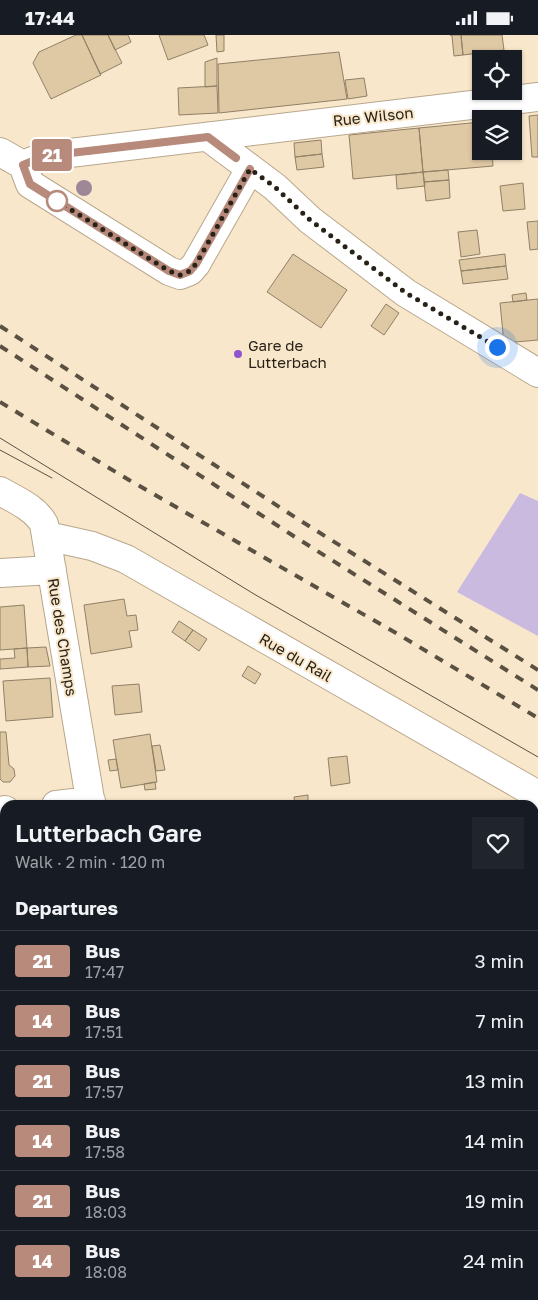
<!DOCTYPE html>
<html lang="en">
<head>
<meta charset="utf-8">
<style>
	:root { --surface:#171b24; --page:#20242c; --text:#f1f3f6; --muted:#9ea1a6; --line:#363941 }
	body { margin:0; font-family:"Golos Text",sans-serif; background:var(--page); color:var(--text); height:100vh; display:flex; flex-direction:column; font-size:19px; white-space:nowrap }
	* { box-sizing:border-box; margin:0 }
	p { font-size:16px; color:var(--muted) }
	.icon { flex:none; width:28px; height:28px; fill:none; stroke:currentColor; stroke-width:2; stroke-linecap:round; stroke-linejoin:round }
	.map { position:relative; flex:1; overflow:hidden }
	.sheet { position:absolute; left:0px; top:765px; width:539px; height:500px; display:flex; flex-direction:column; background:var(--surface); border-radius:15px 15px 0 0; box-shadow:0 1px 4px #0004 }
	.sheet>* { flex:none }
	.badge { padding:0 10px; border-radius:4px; font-size:18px; line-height:32px }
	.buttons { position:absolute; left:472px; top:15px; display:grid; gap:10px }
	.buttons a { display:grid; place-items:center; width:50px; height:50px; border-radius:0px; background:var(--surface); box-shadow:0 1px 4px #0004; font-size:25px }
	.you { position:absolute; width:25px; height:25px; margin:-12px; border:4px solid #fff; border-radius:50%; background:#1a73e8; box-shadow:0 0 0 8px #1a73e833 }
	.map>.badge { position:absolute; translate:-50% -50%; box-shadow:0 0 0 2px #fff }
	h2 { padding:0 15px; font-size:19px; line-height:45px }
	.round { display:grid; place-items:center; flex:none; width:52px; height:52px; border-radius:0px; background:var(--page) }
	.summary { display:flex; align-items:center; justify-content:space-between; height:85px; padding:0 15px }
	h1 { font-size:24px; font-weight:600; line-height:38px }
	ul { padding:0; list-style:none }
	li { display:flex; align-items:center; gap:15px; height:60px; padding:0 15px; border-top:1px solid var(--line) }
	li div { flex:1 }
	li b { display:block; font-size:19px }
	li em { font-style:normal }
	li .badge { min-width:55px; font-weight:700; text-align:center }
	.status { display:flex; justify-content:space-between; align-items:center; height:35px; padding:0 25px; background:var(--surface); direction:ltr }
	.status svg { height:14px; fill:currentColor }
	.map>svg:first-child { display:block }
	.green { fill:#cabae0 }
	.building { fill:#dfc8a4; stroke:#908066 }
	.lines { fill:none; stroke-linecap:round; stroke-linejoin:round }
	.minor-casing { stroke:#b8a78d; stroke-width:30 }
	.minor { stroke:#fff; stroke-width:28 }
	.tram { stroke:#5a5143; stroke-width:1 }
	.rail { stroke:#5a5143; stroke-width:4; stroke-dasharray:9 9; stroke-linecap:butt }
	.tree { fill:#9e8897 }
	.line-casing { stroke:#fff; stroke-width:11 }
	.line { stroke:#b78a7b; stroke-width:8 }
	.walk { stroke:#272117; stroke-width:5; stroke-dasharray:0 9 }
	.stop-dot { fill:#fff; stroke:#b78a7b; stroke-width:2.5 }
	.poi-dot { fill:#9054cb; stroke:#f9e7cb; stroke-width:2 }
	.labels { text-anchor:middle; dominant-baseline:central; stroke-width:4; stroke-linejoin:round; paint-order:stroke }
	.street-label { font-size:15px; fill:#272117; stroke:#f9e7cb }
	.poi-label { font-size:15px; fill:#272117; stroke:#f9e7cb; text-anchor:start }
</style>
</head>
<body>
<div class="status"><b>17:44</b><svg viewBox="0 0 49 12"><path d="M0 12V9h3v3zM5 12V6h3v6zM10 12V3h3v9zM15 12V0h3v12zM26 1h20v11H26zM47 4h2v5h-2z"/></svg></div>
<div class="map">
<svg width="538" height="1265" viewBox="0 0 538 1265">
	<rect width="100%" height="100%" fill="#f9e7cb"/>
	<!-- green -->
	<path class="green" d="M 520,458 L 538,466 L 538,601 L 457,557 Z"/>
	<!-- building -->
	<path class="building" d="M 76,0 L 82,0 L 101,40 L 51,64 L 33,28 L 39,17 Z
		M 82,0 L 108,0 L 122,28 L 100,39 Z
		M 108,0 L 128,0 L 131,7 L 115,15 Z
		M 159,0 L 204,0 L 208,10 L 168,25 Z
		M 216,0 L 224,0 L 224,16 L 217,17 Z
		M 450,0 L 461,0 L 463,20 L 454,21 L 452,1 Z
		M 461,0 L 502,0 L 504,15 L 463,20 Z
		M 339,17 L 347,64 L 219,78 L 218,29 Z
		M 217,23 L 217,51 L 205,52 L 205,27 Z
		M 364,43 L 367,61 L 348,64 L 345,45 Z
		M 217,51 L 218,78 L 179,80 L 178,53 Z
		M 538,80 L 538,122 L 532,122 L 529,81 Z
		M 481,87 L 481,116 L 492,116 L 493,131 L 423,137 L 419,93 Z
		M 419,93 L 423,137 L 353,144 L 349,100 Z
		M 321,105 L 322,119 L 295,122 L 294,108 Z
		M 322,119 L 324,132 L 297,135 L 295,122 Z
		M 448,135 L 449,145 L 424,147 L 423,137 Z
		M 423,137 L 425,151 L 397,154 L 396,140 Z
		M 449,145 L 450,163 L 426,166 L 424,147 Z
		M 523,148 L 525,174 L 503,176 L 500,151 Z
		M 538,186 L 538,214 L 530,215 L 527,187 Z
		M 477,195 L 480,219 L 461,222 L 458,197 Z
		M 293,219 L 347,255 L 321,293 L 267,257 Z
		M 505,219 L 506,231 L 461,236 L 459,225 Z
		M 506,231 L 508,244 L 463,249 L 461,236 Z
		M 526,258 L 527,265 L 513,267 L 512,260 Z
		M 538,264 L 538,305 L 504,308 L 500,268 Z
		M 386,269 L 399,278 L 384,300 L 371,291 Z
		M 124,564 L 127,581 L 136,580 L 138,595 L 129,596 L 132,612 L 91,619 L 84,570 Z
		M 24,570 L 27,613 L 0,615 L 0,572 Z
		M 179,586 L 193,595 L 185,606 L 172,597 Z
		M 193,595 L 207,604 L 199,616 L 185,606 Z
		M 46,612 L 50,631 L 28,632 L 27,613 Z
		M 27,613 L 28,632 L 0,634 L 0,624 L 15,623 L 14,614 Z
		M 248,631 L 261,639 L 255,649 L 242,641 Z
		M 50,643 L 53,682 L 6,686 L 3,646 Z
		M 139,649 L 142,677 L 115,680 L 112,651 Z
		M 0,697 L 6,697 L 9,730 L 14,734 L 15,741 L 10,747 L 3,747 L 0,744 Z
		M 150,699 L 157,747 L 121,753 L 113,705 Z
		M 160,710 L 165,735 L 156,736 L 152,711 Z
		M 347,721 L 350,748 L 331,751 L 328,723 Z
		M 116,724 L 118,735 L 110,736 L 108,725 Z
		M 155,747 L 156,754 L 145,755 L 144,749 Z
		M 308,760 L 308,769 L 324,767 L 324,770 L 295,770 L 294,762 Z
		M 0,962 L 3,962 L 5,970 L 5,984 L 0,985 Z
		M 5,996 L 5,1021 L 0,1022 L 0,997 Z
		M 5,1220 L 5,1256 L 0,1257 L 0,1221 Z
		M 5,1256 L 5,1260 L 18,1260 L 19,1265 L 0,1265 L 0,1257 Z
		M 214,1260 L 253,1260 L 254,1265 L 215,1265 Z
		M 314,1260 L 348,1260 L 349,1265 L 315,1265 Z"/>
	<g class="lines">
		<defs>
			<path id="minor" d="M 208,102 L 275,152 L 310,185 L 406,258 L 538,338
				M 0,117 L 23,130 L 30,149 L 169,236 L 180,240 L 190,236 L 196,229 L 250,134
				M 23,130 L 45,121 C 209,102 373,81 538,62
				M 0,456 C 16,465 35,473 44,489 L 91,770
				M 47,501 L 92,511 L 126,524 L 538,760
				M 0,538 L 52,535
				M 56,770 L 91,766
				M 0,776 L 5,775
				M 186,1260 L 187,1265"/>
		</defs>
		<!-- minor casing -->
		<use href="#minor" class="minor-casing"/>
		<!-- minor -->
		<use href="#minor" class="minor"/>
		<!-- tram -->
		<path class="tram" d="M 0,403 L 254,559 L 538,722
			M 0,415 L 52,443"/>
		<!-- rail -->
		<path class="rail" d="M 0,291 L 301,486 L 538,635
			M 0,311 L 292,500 L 538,655
			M 0,367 L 129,445 L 396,598 L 538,683"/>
	</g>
	<!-- trees -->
	<circle class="tree" cx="84" cy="153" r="8"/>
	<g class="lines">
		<defs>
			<path id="line" d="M 236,123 L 208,102 L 45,121 L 23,130 L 30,149 L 169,236 L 180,240 L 190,236 L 196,229 L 250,134"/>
		</defs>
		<!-- line casing -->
		<use href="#line" class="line-casing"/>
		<!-- line -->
		<use href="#line" class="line"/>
		<!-- walk -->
		<path class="walk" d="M 57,166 L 169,236 L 180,240 L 190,236 L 196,229 L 250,134 L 275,152 L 310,185 L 406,258 L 497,312"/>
	</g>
	<!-- markers -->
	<circle class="stop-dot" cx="57" cy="166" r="10"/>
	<circle class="poi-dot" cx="238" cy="319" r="5"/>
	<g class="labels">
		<!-- street labels -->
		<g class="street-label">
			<text transform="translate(373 81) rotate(-6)">Rue Wilson</text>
			<text transform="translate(63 602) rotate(81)">Rue des Champs</text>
			<text transform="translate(296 622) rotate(30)">Rue du Rail</text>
		</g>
		<!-- poi labels -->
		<g class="poi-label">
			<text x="248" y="310">Gare de<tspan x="248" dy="17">Lutterbach</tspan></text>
		</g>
	</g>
</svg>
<div class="buttons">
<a><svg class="icon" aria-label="locate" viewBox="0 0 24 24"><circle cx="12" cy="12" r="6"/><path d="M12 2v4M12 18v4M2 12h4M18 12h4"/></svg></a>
<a><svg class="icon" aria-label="layers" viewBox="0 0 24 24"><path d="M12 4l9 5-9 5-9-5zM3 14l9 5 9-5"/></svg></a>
</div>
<div class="you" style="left:497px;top:312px"></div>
<b class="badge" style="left:52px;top:120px;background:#b78a7b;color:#fff">21</b>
<section class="sheet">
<div class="summary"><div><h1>Lutterbach Gare</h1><p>Walk · 2 min · 120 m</p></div><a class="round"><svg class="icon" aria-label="heart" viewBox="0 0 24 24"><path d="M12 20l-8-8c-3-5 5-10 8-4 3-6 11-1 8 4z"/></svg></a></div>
<h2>Departures</h2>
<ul>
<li><span class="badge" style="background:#b78a7b;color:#fff">21</span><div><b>Bus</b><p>17:47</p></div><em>3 min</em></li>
<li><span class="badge" style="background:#b78a7b;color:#fff">14</span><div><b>Bus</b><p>17:51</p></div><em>7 min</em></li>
<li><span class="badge" style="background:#b78a7b;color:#fff">21</span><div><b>Bus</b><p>17:57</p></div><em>13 min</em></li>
<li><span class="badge" style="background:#b78a7b;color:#fff">14</span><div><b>Bus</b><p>17:58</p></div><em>14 min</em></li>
<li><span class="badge" style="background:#b78a7b;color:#fff">21</span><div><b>Bus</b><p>18:03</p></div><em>19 min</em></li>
<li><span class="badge" style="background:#b78a7b;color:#fff">14</span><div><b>Bus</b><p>18:08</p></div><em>24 min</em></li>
</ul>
</section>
</div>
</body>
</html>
